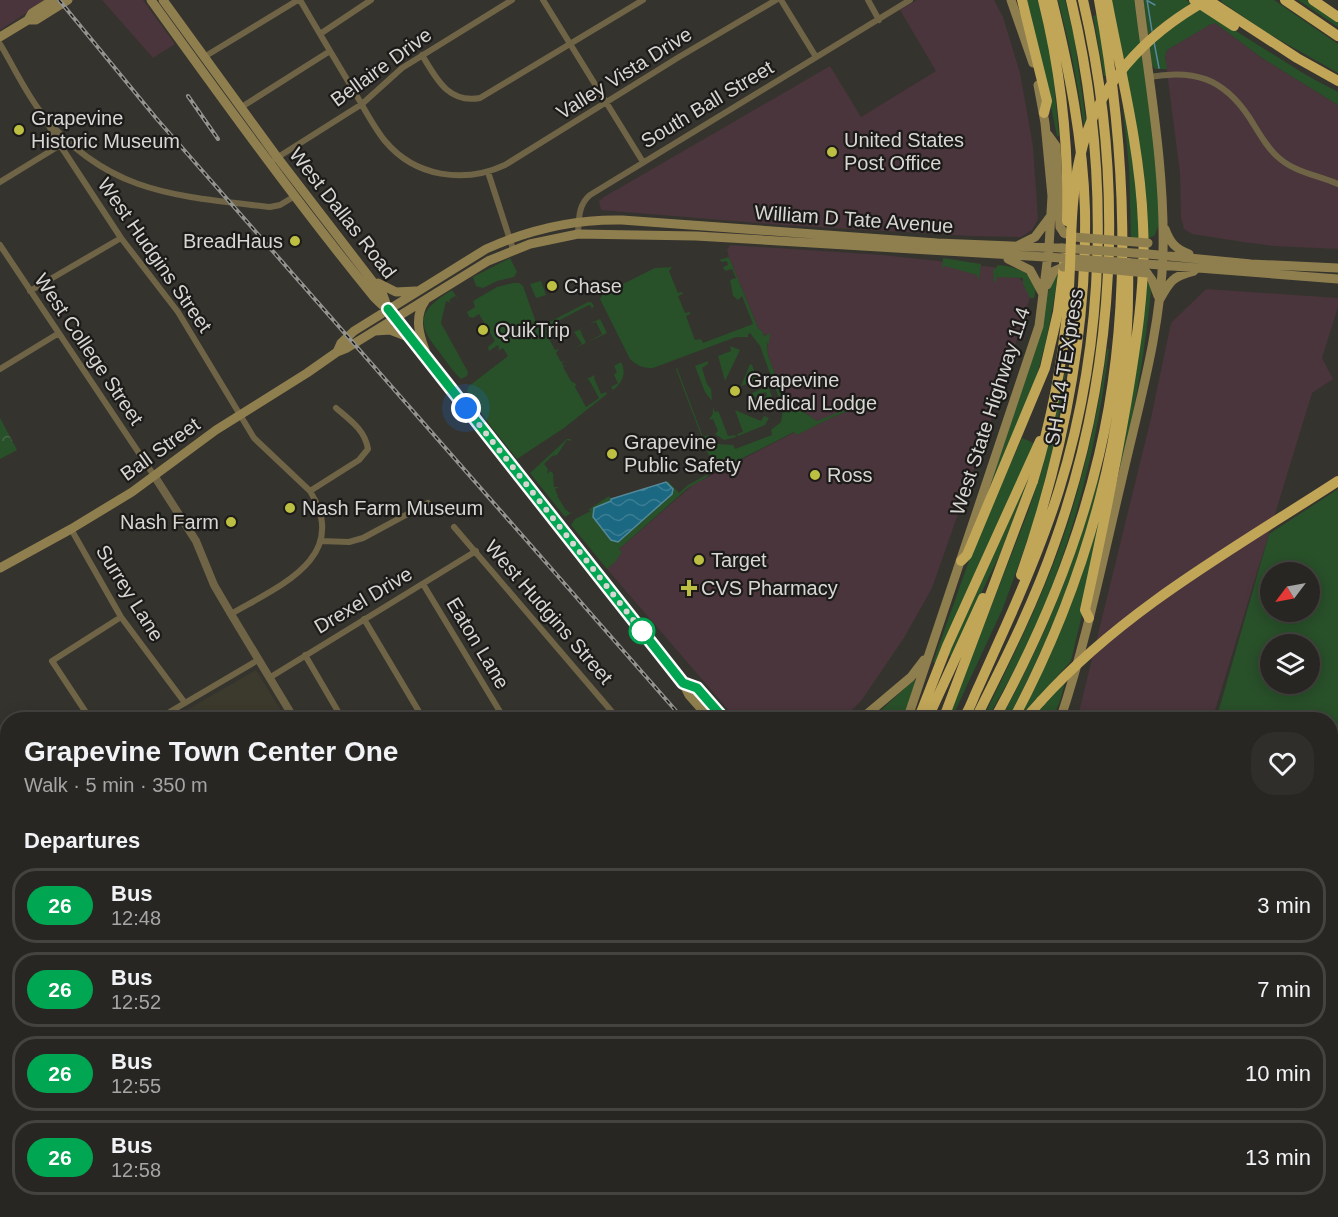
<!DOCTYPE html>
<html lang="en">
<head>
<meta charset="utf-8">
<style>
	:root { --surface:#282622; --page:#302e2a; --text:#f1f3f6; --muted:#a5a5a5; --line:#444340 }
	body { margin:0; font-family:Helvetica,sans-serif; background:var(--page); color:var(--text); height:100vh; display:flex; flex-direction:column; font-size:22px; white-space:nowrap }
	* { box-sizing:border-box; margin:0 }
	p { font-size:20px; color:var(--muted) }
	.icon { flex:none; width:33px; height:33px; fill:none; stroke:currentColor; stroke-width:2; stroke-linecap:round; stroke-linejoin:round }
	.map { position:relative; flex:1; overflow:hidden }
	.side { position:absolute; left:0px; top:712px; width:1338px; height:506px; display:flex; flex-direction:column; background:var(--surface); border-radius:24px 24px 0 0; box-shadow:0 3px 15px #0003,0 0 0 2px var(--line) }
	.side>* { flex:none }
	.badge { padding:0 12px; border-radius:20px; font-size:21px; line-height:39px }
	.needle { width:39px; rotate:238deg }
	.fabs { position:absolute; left:1260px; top:562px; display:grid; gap:12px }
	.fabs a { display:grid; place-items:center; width:60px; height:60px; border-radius:50%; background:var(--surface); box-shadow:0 3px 15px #0003,0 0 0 2px var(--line); font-size:30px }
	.you { position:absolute; width:30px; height:30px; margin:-15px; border:4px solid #fff; border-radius:50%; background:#1a73e8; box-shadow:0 0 0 9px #1a73e833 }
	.map>.badge { position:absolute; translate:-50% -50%; box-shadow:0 0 0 3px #fff }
	h2 { padding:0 24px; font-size:22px; line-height:54px }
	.round { display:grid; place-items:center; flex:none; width:63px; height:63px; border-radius:24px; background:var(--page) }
	.headline { display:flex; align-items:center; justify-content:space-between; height:102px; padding:0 24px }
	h1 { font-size:28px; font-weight:700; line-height:45px }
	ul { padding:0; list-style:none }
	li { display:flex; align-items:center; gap:18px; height:75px; margin:0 12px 9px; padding:0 12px; border:3px solid var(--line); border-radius:24px }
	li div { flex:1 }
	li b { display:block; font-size:22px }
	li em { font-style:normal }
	li .badge { min-width:66px; font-weight:700; text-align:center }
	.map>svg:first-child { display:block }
	.commercial { fill:#49353b }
	.built { fill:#3c392d }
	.green { fill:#285029; fill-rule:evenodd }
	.forest { fill:url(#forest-crowns) }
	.water { fill:url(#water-waves); stroke:#53899a; stroke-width:1.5 }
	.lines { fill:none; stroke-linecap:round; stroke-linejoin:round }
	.stream { stroke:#53899a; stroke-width:1.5 }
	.minor { stroke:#6f6446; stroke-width:6 }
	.tertiary { stroke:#6f6446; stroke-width:8 }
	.secondary { stroke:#907f4e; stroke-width:9 }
	.primary { stroke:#aa9454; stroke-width:9 }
	.motorway { stroke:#c1a658; stroke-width:10 }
	.rail-casing { stroke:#94938f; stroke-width:4 }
	.rail { stroke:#1c1b19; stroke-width:1.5; stroke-dasharray:4.5; stroke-linecap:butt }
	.secondary-bridge { stroke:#907f4e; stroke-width:9 }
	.motorway-bridge { stroke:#c1a658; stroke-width:10 }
	.line-casing { stroke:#fff; stroke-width:14 }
	.line { stroke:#00a651; stroke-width:9 }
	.walk { stroke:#d7d6d3; stroke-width:6; stroke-dasharray:0 10.8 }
	.poi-dot { fill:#bdbf43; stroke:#1c1b19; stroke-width:2 }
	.stop-dot { fill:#fff; stroke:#00a651; stroke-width:3 }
	.labels { text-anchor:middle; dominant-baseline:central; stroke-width:4.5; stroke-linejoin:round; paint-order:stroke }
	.street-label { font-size:20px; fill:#d7d6d3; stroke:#1c1b19 }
	.poi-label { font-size:20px; fill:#d7d6d3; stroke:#1c1b19; text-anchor:start }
</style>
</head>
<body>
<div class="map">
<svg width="1338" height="1217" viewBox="0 0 1338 1217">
	<defs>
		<pattern id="forest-crowns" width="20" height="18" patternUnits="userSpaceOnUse" patternTransform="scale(1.5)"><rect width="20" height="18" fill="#285029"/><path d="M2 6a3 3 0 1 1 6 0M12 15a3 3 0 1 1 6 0" fill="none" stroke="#466847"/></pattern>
		<pattern id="water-waves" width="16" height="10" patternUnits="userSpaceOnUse" patternTransform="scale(1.5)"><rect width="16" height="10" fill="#1b6882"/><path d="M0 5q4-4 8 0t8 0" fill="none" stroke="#3b7d93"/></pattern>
	</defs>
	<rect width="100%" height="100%" fill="#35332e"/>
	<!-- commercial -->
	<path class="commercial" d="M 0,0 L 44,0 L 45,1 L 0,30 Z
		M 102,0 L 143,0 L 175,44 L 153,58 Z
		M 917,0 L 994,0 L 1003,17 L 1020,73 L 1033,146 L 1038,219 L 1032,230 L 1021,237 L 971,236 L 783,225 L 601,210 L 599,201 L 604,197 L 830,66 L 861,117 L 936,71 L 900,10 Z
		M 1211,23 L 1215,23 L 1262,58 L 1338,105 L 1338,249 L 1274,246 L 1243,242 L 1192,234 L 1184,229 L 1181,218 L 1180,173 L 1165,57 L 1167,50 Z
		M 730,245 L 883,255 L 1011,269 L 1032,291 L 997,403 L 932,588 L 904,638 L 861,701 L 842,720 L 737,720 L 607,569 L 621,552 L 619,549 L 694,484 L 795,432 L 796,435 L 833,417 L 874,401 L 817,421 L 789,402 L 780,376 L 776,377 L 768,355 L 767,334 L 764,336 L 762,331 L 758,328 L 729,257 L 727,250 Z
		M 1206,289 L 1338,298 L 1338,307 L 1322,358 L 1333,379 L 1312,393 L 1212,720 L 1077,720 L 1151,418 L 1171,323 Z
		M 1141,1210 L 1154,1217 L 850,1217 L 846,1211 Z
		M 77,1211 L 111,1211 L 115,1216 L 126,1211 L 205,1210 L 209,1217 L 67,1217 Z
		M 1278,1211 L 1318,1210 L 1318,1211 L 1314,1217 L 1291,1217 Z"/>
	<!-- built -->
	<path class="built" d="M 256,670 L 287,720 L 169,720 Z"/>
	<!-- green -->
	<path class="green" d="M 1025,0 L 1039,0 L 1052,60 L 1059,136 L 1057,136 L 1040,53 Z
		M 1058,0 L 1065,0 L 1074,36 L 1086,122 L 1084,127 C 1078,83 1069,42 1058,0 Z
		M 1111,0 L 1136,0 L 1157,157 L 1159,224 L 1155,235 L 1148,239 Z
		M 1143,0 L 1186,0 L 1191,3 L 1147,35 Z
		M 1222,0 L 1274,0 L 1338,44 L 1338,73 L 1269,34 L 1220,1 Z
		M 1298,0 L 1308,0 L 1338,21 L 1338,27 Z
		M 1201,9 L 1306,75 L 1338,92 L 1338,105 L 1262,58 L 1215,23 L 1211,24 L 1167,50 L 1165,57 L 1167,69 L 1155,69 L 1152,65 L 1149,47 L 1174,26 Z
		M 1097,15 L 1107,76 L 1104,76 L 1093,16 Z
		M 1125,109 L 1131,139 L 1140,239 L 1131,239 L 1129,167 L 1123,110 Z
		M 729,257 L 758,328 L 762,331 L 764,336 L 770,333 L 769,343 L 767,343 L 768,355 L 776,377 L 779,376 L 789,402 L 817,421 L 846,409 L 847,397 L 874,399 L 874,401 L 833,417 L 797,435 L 794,432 L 715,472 L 676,369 L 677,368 L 703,437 L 708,435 L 717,444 L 733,445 L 735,449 L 772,435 L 771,430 L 781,422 L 783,409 L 760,346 L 750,333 L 748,334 L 748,337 L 736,337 L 653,368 C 642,368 638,366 630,359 L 600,299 L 603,294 L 655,268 L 672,267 L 669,271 L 678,293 L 682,292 L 683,294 L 678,296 L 685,313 L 690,312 L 690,314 L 686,316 L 695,340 L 701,339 L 703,343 L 753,324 L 742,296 L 738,300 L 733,296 L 730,280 L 736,278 L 732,269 L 725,271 L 723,267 L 728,265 L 727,261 L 722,262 L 719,260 Z
		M 510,258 L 517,272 L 514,277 L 497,281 L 483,288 L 476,286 L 473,277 Z
		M 943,258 L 981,264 L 979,280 L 977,275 L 945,266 L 942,269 Z
		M 998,265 C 1016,266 1042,275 1034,298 L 1030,298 L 1023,284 L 1023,278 L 997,277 L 997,273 L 996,283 L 994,281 L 993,269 L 995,269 Z
		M 1055,275 L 1058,275 C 1051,321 1042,368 1024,411 C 1014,436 1001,462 990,487 L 1047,294 Z
		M 1146,280 L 1150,285 L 1151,292 C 1145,351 1135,409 1121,467 L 1119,467 Z
		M 541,281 L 546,295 L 536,298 L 530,284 Z
		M 513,283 L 519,283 L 523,286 L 538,328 L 588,302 L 591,302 L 594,306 L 592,309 L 590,305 L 587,306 L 548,326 L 550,330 L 546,333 L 555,350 L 559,349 L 556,353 L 561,362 L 565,361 L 562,363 L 563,366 L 567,365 L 563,367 L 571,381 L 576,384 L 575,387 L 586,407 L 599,398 L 589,380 L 587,379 L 595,375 L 594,378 L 601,394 L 606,392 L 607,394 L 564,428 L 517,459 L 489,424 L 467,391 L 469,386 L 508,356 L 503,348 L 498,351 L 499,348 L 498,345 L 489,351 L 488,347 L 495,341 L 479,314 L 473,318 L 469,317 L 467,312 L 475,307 L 473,301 L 497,287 Z
		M 452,290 L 458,299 L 455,296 L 449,300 L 451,303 L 446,301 L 441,323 L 468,372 L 467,376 L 461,379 C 453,372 447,362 440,353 C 415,322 418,311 452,290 Z
		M 600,319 L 607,333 L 569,351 L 582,344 L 574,332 L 586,327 L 580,330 L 586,343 L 602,334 L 596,322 L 589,324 Z
		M 730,346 L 740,350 L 725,381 L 718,356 L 731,351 Z
		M 1107,349 L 1109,349 C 1097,449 1072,544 1032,635 C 1019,664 1002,692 987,720 L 982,720 C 1013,656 1046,591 1068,523 C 1086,467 1099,408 1107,349 Z
		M 708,361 L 708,364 L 702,368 L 707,384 L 711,389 L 712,401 L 705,392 L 695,366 Z
		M 621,362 C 627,373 622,383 613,390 L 611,387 L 618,383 L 614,375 L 617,372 L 614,366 Z
		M 750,364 L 752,365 L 758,380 L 741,386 Z
		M 1067,364 L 1053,449 L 1034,522 L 1003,608 L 951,720 L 947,720 L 1028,512 L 1043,466 Z
		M 768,386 L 774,402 L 772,410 L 747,398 L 750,396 L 756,399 L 767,396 L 766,392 L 759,394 L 756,398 L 750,394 Z
		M 713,407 L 715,412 L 718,411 C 720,414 726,431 728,436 L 735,435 L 736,437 L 724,440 L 715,434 L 718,431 L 713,419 L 709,420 L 713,413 Z
		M 735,410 L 761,421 L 764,416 L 769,418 L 765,425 L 738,436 L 737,434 L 743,432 Z
		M 1022,438 L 1036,444 L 935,663 L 933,662 L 977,538 Z
		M 567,439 L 571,439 L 571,441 L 567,440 L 557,455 L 552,456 L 544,464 L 548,469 L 547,474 L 550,471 L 553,473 L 554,487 L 559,487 L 555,489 L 558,496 L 556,498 L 558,497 L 565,509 L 570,513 L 574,511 L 565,517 L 530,473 Z
		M 1101,468 C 1086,557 1048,640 1008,720 L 1000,720 C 1045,638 1077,558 1101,468 Z
		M 708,474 L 707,477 L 688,488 L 619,549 L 622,552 L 615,562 L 607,569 L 571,525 L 575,519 L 591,511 L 588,510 L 609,496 L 611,500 L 595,520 L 611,540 L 618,542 L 672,494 L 673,492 L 666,482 L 668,481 L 679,493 L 688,485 Z
		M 1029,477 L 1000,554 L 951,656 L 947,655 Z
		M 1338,489 L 1338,1179 L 1330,1175 L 1330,720 L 1216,720 L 1269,534 ZM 1270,573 L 1310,573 L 1310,612 L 1270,612 ZM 1270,645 L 1310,645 L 1310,684 L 1270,684 Z
		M 1100,515 L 1086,598 L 1071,661 L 1018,720 L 1067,614 L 1081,578 Z
		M 914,680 L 916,681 L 903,720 L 870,720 Z
		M 1065,682 L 1060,701 L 1052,720 L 1030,720 Z"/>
	<!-- forest -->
	<path class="forest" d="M 0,418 L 17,450 L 0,459 Z"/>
	<!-- water -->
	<path class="water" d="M 666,482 L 673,489 L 672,494 L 618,542 L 611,540 L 593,517 L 594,508 L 611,501 L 611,499 Z
		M 1338,1059 L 1338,1103 L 1331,1102 L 1331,1064 Z"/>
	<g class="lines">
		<!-- stream -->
		<path class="stream" d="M 1147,0 L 1152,31
			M 1148,1 L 1155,5
			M 1154,42 L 1159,68"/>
		<!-- minor -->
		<path class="minor" d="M 300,0 C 317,29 334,58 351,86 C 362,104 372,125 385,141 C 415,177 464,184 505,165 L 679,57 L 776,0
			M 543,0 L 643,162
			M 781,0 L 816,57
			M 868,0 L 879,20
			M 320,34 L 371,0
			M 0,44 C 14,67 26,94 43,115 C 108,194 176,196 270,207 L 280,205 L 295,196
			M 422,55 C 436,78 448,104 480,98 L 643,0
			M 204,57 L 298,0
			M 1149,77 C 1194,69 1223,78 1249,117 C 1258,131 1266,147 1279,158 C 1296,173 1318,175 1338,184
			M 240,108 L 330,51
			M 42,114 L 60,145 L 121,238 L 178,312 L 254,438 L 310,491 C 352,558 277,587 231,614
			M 275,159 L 362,104 L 402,68 L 512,0
			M 488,172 L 513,249
			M 0,182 L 62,144
			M 578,234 C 579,219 578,205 590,195 L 910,0
			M 0,245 L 155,477
			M 30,291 L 121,238
			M 0,369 L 59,333
			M 310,491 L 359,460 L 368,449 C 365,430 350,420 336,408
			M 454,527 L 619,720
			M 71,529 L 121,617 L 185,703
			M 320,541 L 349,542 L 363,538 L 428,503
			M 423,584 L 505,720
			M 364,619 L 424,720
			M 305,655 L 343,720
			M 269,678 L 476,551
			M 91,720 L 52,661 L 121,617
			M 156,720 L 258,660
			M 0,812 L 8,807
			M 498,1210 L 502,1217
			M 999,1213 L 1004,1217
			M 475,1217 L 485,1210
			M 1031,1217 L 1035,1210
			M 1043,1217 L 1047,1210"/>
		<!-- tertiary -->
		<path class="tertiary" d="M 155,477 L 196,541 L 214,585 L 231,614 L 295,720
			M 0,974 L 8,974
			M 342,1210 L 346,1217
			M 670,1210 L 678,1216"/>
		<!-- secondary -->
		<path class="secondary" d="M 151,0 C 223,100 295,200 373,296 C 380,304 389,310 396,318 L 683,683 L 689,695 L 711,720
			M 163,0 L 277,157 L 383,295 L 388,309
			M 1011,0 L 1033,63
			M 28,20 L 36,20 L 68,0
			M 0,37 L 28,20 L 32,13 L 53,0
			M 1048,135 L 1056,146 L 1060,227 L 1064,233
			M 1165,229 C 1170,242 1175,249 1189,254
			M 1019,245 L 1035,237 L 1050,217
			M 1148,254 L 1251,264 L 1338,268
			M 1008,259 L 1030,270 L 1043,294
			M 1147,264 L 1338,279
			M 1147,273 L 1152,280 L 1158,296
			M 378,283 L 396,292 L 416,291
			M 1047,285 L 1054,271 L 1063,267
			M 1160,299 C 1170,281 1173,276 1194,271
			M 375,331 L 390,330 L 411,338
			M 425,350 C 419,334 414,317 425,301
			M 337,352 L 341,343 L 354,331 L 486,249 C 528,230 576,219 622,220 L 937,243 L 1062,248
			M 0,568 L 71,529 L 132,492 L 216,430 L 307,373 L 337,352 L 347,348 L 488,261 L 530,244 L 578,234 L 696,236 L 1062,258
			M 683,683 L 697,688 L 725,720
			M 860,720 L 911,677 L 924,660
			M 907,720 L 1039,326 L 1049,247 L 1052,196 L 1045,123 L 1038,85
			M 1060,720 C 1086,643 1102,563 1121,483 C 1138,407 1161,331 1163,252 C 1165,167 1149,84 1139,0
			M 0,1183 L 8,1196
			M 17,1210 L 21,1217
			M 684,1217 L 692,1214 L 695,1210
			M 780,1217 L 783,1210"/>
		<!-- primary -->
		<path class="primary" d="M 1202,1210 L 1214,1217
			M 1264,1210 L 1277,1217"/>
		<!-- motorway -->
		<path class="motorway" d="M 1022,0 L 1047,101 L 1044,113
			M 1043,0 C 1061,72 1069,147 1067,221
			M 1194,0 L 1234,26
			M 1208,0 L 1297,58 L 1338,81
			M 1285,0 L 1338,36
			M 1313,0 L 1338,17
			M 961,561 L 967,555 L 1045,368 L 1058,312 L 1065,258
			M 1021,575 C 1062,458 1087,335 1085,210 C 1083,139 1069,69 1052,0
			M 1089,618 L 1085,610 C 1100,542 1114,474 1126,405 C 1136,345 1146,285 1143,224 C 1140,148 1121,74 1107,0
			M 918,720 L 947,646 L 1040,441
			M 927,720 L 983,598
			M 943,720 L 1033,481
			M 962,720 C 969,712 973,698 978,688 C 988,666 998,643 1008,621 C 1027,578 1045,535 1059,490 C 1108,333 1109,159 1071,0
			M 975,720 C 1004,662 1034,603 1055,542 C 1117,368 1125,179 1083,0
			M 994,720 C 1040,636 1077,548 1099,455 C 1134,308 1126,147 1099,0
			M 1013,720 C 1087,581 1132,422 1128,263
			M 1024,720 L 1041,701
			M 1221,1210 L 1234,1217
			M 1235,1210 L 1248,1217
			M 705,1217 L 708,1210
			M 723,1217 L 726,1210
			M 750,1217 L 753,1210
			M 764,1217 L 767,1210"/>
		<defs>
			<path id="rail" d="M 59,0 L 156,118 L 684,720
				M 188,96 L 218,139
				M 1170,1210 L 1183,1217"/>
		</defs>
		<!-- rail casing -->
		<use href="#rail" class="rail-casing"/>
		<!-- rail -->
		<use href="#rail" class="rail"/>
		<!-- secondary-bridge -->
		<path class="secondary-bridge" d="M 1064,233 L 1074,237 L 1148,243
			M 1062,248 L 1148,254
			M 1062,258 L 1147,264
			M 1063,267 L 1073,266 L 1147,273"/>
		<!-- motorway-bridge -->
		<path class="motorway-bridge" d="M 1033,481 C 1051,422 1063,363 1068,302 C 1072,255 1069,204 1080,157 C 1095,87 1145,34 1207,0
			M 1041,701 C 1124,609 1235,548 1338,481"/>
	</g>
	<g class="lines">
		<defs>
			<path id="line" d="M 388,309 L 683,683 L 697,688 L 725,720"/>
		</defs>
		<!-- line casing -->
		<use href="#line" class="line-casing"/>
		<!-- line -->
		<use href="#line" class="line"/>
		<!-- walk -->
		<path class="walk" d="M 466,408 L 642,631"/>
	</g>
	<!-- markers -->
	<g class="poi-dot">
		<circle cx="19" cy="130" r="6"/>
		<circle cx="832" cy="152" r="6"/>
		<circle cx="295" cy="241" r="6"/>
		<circle cx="552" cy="286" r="6"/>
		<circle cx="483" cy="330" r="6"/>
		<circle cx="735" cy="391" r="6"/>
		<circle cx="612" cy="454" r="6"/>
		<circle cx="815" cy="475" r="6"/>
		<circle cx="290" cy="508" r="6"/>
		<circle cx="231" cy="522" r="6"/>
		<circle cx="699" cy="560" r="6"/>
		<path d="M686 579h6v6h6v6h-6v6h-6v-6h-6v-6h6z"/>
	</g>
	<circle class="stop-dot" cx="642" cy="631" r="12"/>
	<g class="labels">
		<!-- street labels -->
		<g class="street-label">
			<text transform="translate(381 67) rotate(-36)">Bellaire Drive</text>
			<text transform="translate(624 73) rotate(-32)">Valley Vista Drive</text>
			<text transform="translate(707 104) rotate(-31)">South Ball Street</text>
			<text transform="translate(343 213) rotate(52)">West Dallas Road</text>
			<text transform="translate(854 219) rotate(4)">William D Tate Avenue</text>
			<text transform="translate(155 255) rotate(55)">West Hudgins Street</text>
			<text transform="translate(89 349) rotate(56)">West College Street</text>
			<text transform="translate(1064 367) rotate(-81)">SH 114 TEXpress</text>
			<text transform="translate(990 411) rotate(-72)">West State Highway 114</text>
			<text transform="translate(160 449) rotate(-36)">Ball Street</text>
			<text transform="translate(130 593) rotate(58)">Surrey Lane</text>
			<text transform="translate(363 600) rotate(-31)">Drexel Drive</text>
			<text transform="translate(549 612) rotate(49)">West Hudgins Street</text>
			<text transform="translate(478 643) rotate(59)">Eaton Lane</text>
		</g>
		<!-- poi labels -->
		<g class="poi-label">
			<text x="31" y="118">Grapevine<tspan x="31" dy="23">Historic Museum</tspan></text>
			<text x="844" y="140">United States<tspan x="844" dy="23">Post Office</tspan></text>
			<text x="283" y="241" text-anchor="end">BreadHaus</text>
			<text x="564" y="286">Chase</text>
			<text x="495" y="330">QuikTrip</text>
			<text x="747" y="380">Grapevine<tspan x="747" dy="23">Medical Lodge</tspan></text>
			<text x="624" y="442">Grapevine<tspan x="624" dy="23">Public Safety</tspan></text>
			<text x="827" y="475">Ross</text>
			<text x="302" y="508">Nash Farm Museum</text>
			<text x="219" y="522" text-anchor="end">Nash Farm</text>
			<text x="711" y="560">Target</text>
			<text x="701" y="588">CVS Pharmacy</text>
		</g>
	</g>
</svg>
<div class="fabs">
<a><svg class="needle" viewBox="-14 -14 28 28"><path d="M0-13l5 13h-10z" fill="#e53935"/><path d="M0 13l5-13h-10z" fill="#a5a5a5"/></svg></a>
<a><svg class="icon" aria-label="layers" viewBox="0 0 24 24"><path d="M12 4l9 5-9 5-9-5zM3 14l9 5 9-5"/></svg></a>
</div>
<div class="you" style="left:466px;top:408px"></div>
<section class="side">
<div class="headline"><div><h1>Grapevine Town Center One</h1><p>Walk · 5 min · 350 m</p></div><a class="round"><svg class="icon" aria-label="heart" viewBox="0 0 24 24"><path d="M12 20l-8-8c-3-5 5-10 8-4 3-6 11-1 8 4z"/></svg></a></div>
<h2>Departures</h2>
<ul>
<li><span class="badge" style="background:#00a651;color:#fff">26</span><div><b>Bus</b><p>12:48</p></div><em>3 min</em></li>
<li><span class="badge" style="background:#00a651;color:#fff">26</span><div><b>Bus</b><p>12:52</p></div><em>7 min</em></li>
<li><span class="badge" style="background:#00a651;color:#fff">26</span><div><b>Bus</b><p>12:55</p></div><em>10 min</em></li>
<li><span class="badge" style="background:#00a651;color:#fff">26</span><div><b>Bus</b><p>12:58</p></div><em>13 min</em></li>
</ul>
</section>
</div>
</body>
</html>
